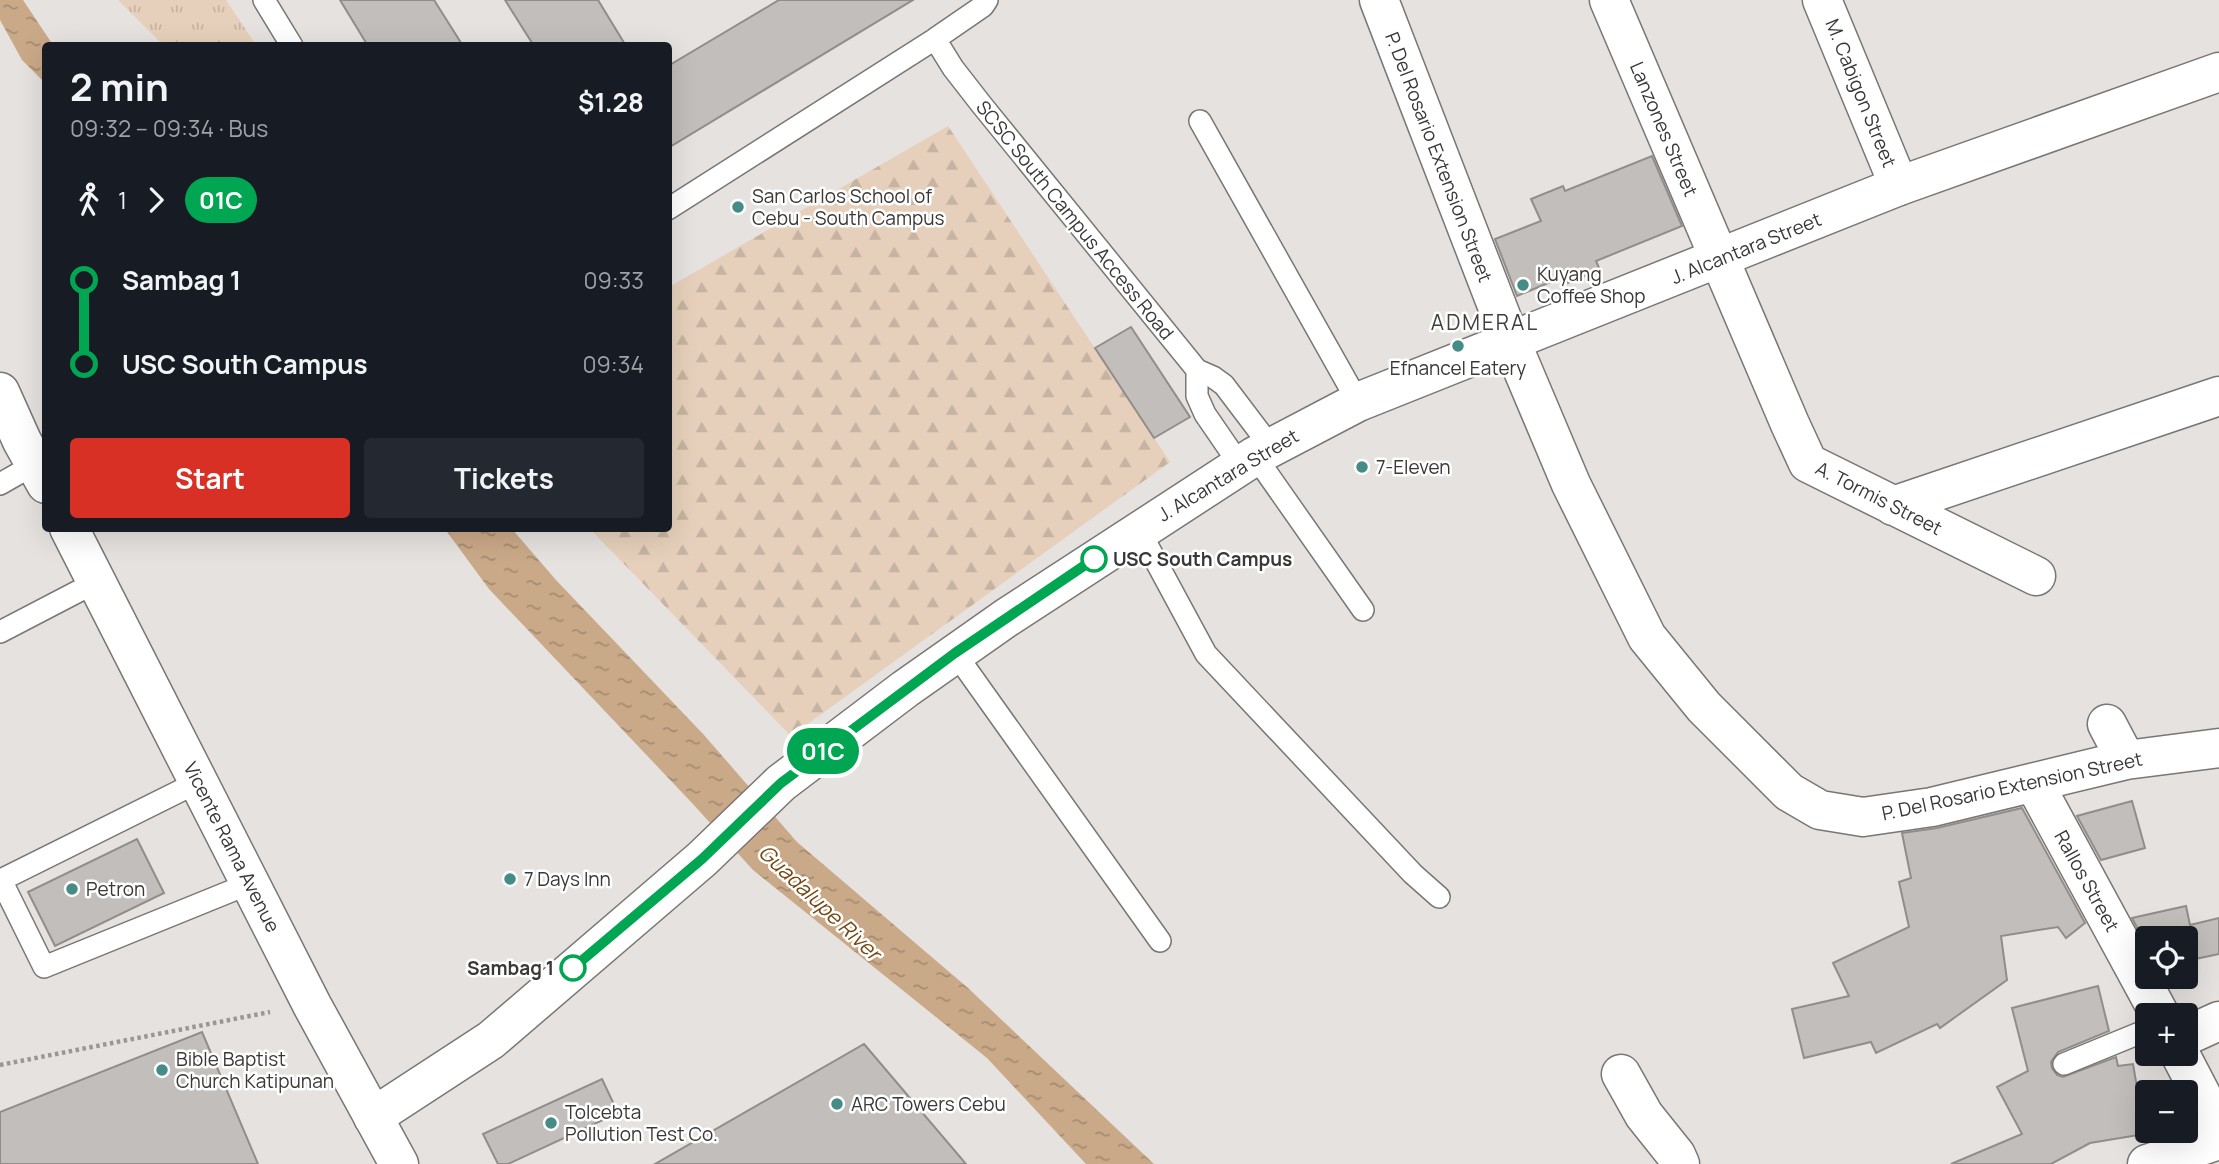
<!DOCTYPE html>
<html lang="en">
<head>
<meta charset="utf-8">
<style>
	:root { --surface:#171b24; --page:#242831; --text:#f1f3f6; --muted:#9ea1a6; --accent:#d93025 }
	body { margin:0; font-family:Manrope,sans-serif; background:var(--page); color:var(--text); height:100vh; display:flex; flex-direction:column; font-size:26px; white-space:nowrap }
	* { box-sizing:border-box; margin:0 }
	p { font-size:23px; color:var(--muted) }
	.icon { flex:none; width:38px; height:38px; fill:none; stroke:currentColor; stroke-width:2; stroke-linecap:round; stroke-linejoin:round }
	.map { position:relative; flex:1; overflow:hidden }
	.side { position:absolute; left:42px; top:42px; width:630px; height:490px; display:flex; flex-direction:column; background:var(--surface); border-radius:7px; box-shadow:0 7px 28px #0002 }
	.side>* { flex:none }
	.badge { padding:0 14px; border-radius:23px; font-size:24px; line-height:46px }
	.fabs { position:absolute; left:2135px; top:926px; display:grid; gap:14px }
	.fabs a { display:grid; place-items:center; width:63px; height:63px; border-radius:7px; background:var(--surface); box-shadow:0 7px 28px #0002; font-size:35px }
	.map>.badge { position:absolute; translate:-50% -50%; box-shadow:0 0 0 4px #fff }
	.legs { display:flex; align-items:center; gap:10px; height:77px; padding:0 28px; font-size:23px }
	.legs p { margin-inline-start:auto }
	.headline { display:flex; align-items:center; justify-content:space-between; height:119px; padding:0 28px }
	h1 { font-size:38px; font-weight:700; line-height:52px }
	.button { display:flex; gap:14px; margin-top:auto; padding:14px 28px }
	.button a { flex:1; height:80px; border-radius:7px; background:var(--accent); color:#fff; font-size:28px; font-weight:700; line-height:80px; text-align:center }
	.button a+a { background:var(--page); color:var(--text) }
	ul { padding:0 28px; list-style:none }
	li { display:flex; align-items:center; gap:24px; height:84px; font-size:26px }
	li i { display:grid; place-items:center; width:10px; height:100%; margin:0 9px; background:currentColor }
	li i::after { content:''; width:18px; height:18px; margin:-9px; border:5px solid; border-radius:50%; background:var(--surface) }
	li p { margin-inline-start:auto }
	li:first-child i { background:linear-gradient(#0000 50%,currentColor 0) }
	li:last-child i { background:linear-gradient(currentColor 50%,#0000 0) }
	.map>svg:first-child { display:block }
	.grass { fill:url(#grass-tufts) }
	.forest { fill:url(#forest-firs) }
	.water { fill:url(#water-ripples) }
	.building { fill:#c1bebb; stroke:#908d8b; stroke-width:2 }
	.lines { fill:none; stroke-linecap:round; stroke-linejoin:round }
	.service-casing { stroke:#797674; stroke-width:24 }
	.minor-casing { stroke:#797674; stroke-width:41 }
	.tertiary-casing { stroke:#797674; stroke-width:41 }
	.secondary-casing { stroke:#797674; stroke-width:41 }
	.path { stroke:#999794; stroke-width:4.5; stroke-dasharray:3.5 3.5; stroke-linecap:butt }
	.service { stroke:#fff; stroke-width:21 }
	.minor { stroke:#fff; stroke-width:38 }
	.tertiary { stroke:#fff; stroke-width:38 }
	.secondary { stroke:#fff; stroke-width:38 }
	.line-1-casing { stroke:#fff; stroke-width:16 }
	.line-1 { stroke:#00a651; stroke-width:10 }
	.poi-dot { fill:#458c87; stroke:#fff; stroke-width:2.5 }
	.stop-1-dot { fill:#fff; stroke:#00a651; stroke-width:3.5 }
	.labels { text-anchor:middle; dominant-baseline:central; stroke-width:5; stroke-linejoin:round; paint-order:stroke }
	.street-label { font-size:19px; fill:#393836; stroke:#fff }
	.poi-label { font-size:19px; fill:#393836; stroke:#fff; text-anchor:start }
	.stop-label { font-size:19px; font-weight:bold; fill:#393836; stroke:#fff; text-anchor:start }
	.neighbourhood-label { font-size:21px; letter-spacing:2px; fill:#413f3c; stroke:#fff }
	.water-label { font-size:21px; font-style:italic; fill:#744812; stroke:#fff }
</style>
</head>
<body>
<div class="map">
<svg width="2219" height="1164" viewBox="0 0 2219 1164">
	<defs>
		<pattern id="grass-tufts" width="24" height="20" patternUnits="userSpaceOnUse" patternTransform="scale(1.75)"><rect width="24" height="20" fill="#e6d0bb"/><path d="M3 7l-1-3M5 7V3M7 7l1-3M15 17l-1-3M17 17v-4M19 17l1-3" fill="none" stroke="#c6b3a1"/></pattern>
		<pattern id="forest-firs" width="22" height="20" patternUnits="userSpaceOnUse" patternTransform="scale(1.75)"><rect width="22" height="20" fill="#e6d0bb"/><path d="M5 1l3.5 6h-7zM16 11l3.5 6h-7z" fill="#c6b3a1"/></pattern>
		<pattern id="water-ripples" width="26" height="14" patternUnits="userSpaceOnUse" patternTransform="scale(1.75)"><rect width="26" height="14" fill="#caa988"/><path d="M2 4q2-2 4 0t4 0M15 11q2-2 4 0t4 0" fill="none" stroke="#a58b70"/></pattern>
	</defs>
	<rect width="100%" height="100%" fill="#e5e2df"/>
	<!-- grass -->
	<path class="grass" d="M 118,0 L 226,0 L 256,45 L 163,45 Z"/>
	<!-- forest -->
	<path class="forest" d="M 948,126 L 1170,462 L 791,736 L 590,529 L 668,528 L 669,287 Z"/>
	<!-- water -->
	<path class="water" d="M 0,0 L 23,0 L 53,45 L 46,46 L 45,83 L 22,60 L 0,20 Z
		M 445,529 L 512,529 L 556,580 L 704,735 L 797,842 L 968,988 L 1154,1164 L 1086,1164 L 987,1058 L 753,870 L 692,803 L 489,589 Z"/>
	<!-- building -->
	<path class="building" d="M 340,0 L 434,0 L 463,46 L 368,46 Z
		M 505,0 L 598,0 L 626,46 L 534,46 Z
		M 779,0 L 913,0 L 668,148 L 668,66 Z
		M 1652,156 L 1682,226 L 1596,261 L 1600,270 L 1568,283 L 1565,276 L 1517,296 L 1495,239 L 1541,221 L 1531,199 L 1563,186 L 1565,191 Z
		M 1131,327 L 1190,417 L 1154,438 L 1095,348 Z
		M 2132,801 L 2145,848 L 2101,860 L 2077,816 Z
		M 2022,808 L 2085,923 L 2066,938 L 2058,927 L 2001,936 L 2007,980 L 1940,1028 L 1937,1024 L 1876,1053 L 1871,1042 L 1804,1058 L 1792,1009 L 1849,996 L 1833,963 L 1909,927 L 1899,882 L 1911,878 L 1902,833 L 1937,828 Z
		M 137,839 L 164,893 L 55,946 L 28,892 Z
		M 2186,906 L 2190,925 L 2219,918 L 2219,954 L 2186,961 L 2186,938 L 2147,938 L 2147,946 L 2132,918 Z
		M 2098,986 L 2109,1031 L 2058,1052 L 2051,1062 L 2052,1068 L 2057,1075 L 2063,1077 L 2116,1057 L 2118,1066 L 2133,1064 L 2145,1134 L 2090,1143 L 2051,1164 L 1951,1164 L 2022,1134 L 1997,1087 L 2028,1071 L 2012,1008 Z
		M 202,1032 L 258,1164 L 0,1164 L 0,1112 Z
		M 864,1044 L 966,1164 L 655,1164 Z
		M 602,1079 L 618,1113 L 508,1164 L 498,1164 L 483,1134 Z"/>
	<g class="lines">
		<defs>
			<path id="service" d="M 264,0 L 292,46
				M 935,39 L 953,68 L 981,104 L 1197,370 L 1213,377 L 1224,385 L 1271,447
				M 1200,121 L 1358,402
				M 668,209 L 935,39 L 983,6 L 987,0
				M 1197,370 L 1197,396 L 1205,414 L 1240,465
				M 1255,456 L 1363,610
				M 0,484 L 35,464
				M 1139,530 L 1206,654 L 1413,874 L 1439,897
				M 0,632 L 98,581
				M 955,653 L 1160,941
				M 198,782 L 1,880 L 44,967 L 251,883
				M 2064,1064 L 2147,1030"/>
			<path id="minor" d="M 1379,0 L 1511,342 L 1571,484 L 1647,637 L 1704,707 L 1789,792 L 1820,810 L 1863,817 L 1932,807 L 2126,760 L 2219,748
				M 1609,0 L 1790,424 L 1808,463 L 2036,576
				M 1822,0 L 1899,186
				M 1893,506 L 2219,396
				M 2107,724 L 2126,760
				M 2034,783 L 2160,1015
				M 2186,1036 L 2219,1021
				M 2180,1054 L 2219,1129
				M 1621,1074 L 1644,1115 L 1676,1155 L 1680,1164
				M 2147,1164 L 2219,1140"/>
			<path id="tertiary" d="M 373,1117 L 491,1040 L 702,859 L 781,783 L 905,689 L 1006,618 L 1255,456 L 1358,402 L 1899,186 L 2219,72"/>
			<path id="secondary" d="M 0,392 L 22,441 L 46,484
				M 69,528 L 312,1005 L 399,1164"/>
		</defs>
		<!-- service casing -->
		<use href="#service" class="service-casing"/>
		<!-- minor casing -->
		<use href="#minor" class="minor-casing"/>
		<!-- tertiary casing -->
		<use href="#tertiary" class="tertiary-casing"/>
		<!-- secondary casing -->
		<use href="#secondary" class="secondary-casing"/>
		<!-- path -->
		<path class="path" d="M 0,1065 L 270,1012"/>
		<!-- service -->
		<use href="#service" class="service"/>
		<!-- minor -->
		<use href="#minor" class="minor"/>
		<!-- tertiary -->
		<use href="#tertiary" class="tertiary"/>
		<!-- secondary -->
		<use href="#secondary" class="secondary"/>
	</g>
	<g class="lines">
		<defs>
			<path id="line-1" d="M 573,968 L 702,859 L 781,783 L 955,653 L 1094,559"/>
		</defs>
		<!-- line-1 casing -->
		<use href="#line-1" class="line-1-casing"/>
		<!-- line-1 -->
		<use href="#line-1" class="line-1"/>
	</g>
	<!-- markers -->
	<g class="poi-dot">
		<circle cx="738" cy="207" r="7"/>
		<circle cx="1523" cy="285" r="7"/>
		<circle cx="1458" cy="346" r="7"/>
		<circle cx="1362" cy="467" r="7"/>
		<circle cx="510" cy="879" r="7"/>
		<circle cx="72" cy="889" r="7"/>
		<circle cx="162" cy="1070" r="7"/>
		<circle cx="837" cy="1104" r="7"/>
		<circle cx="551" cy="1123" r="7"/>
	</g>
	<g class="stop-1-dot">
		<circle cx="1094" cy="559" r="12"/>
		<circle cx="573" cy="968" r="12"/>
	</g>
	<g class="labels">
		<!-- street labels -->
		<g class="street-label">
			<text transform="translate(1861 93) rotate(68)">M. Cabigon Street</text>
			<text transform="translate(1664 129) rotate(67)">Lanzones Street</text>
			<text transform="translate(1439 157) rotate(69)">P. Del Rosario Extension Street</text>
			<text transform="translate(1075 220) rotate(51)">SCSC South Campus Access Road</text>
			<text transform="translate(1746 248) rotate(-22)">J. Alcantara Street</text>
			<text transform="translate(1228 475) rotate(-31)">J. Alcantara Street</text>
			<text transform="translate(1879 498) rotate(27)">A. Tormis Street</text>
			<text transform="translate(2012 786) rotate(-12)">P. Del Rosario Extension Street</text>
			<text transform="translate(232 847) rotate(63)">Vicente Rama Avenue</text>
			<text transform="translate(2087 881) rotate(61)">Rallos Street</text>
		</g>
		<!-- poi labels -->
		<g class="poi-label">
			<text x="752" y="196">San Carlos School of<tspan x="752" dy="22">Cebu - South Campus</tspan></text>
			<text x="1537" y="274">Kuyang<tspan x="1537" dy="22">Coffee Shop</tspan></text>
			<text x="1458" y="368" text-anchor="middle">Efnancel Eatery</text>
			<text x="1376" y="467">7-Eleven</text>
			<text x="524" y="879">7 Days Inn</text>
			<text x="86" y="889">Petron</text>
			<text x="176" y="1059">Bible Baptist<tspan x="176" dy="22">Church Katipunan</tspan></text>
			<text x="851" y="1104">ARC Towers Cebu</text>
			<text x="565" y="1112">Tolcebta<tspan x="565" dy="22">Pollution Test Co.</tspan></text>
		</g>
		<!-- stop labels -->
		<g class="stop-label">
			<text x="1113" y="559">USC South Campus</text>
			<text x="554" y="968" text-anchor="end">Sambag 1</text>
		</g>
		<!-- neighbourhood labels -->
		<g class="neighbourhood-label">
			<text x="1485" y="322">ADMERAL</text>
		</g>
		<!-- water labels -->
		<g class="water-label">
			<text transform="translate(820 902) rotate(43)">Guadalupe River</text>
		</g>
	</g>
</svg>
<div class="fabs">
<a><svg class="icon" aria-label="locate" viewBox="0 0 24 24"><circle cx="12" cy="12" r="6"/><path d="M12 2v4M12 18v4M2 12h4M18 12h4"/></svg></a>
<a>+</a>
<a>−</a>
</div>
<b class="badge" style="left:823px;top:751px;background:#00a651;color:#fff">01C</b>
<section class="side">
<div class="headline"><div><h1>2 min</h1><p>09:32 – 09:34 · Bus</p></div><b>$1.28</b></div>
<div class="legs"><svg class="icon" aria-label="walk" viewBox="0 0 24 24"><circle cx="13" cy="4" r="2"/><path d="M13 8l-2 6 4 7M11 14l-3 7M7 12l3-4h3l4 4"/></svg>1<svg class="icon" aria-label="forward" viewBox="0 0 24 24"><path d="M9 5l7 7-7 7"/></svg><b class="badge" style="background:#00a651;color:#fff">01C</b></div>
<ul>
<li><i style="color:#00a651"></i><b>Sambag 1</b><p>09:33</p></li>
<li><i style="color:#00a651"></i><b>USC South Campus</b><p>09:34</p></li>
</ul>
<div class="button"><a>Start</a><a>Tickets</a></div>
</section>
</div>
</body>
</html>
